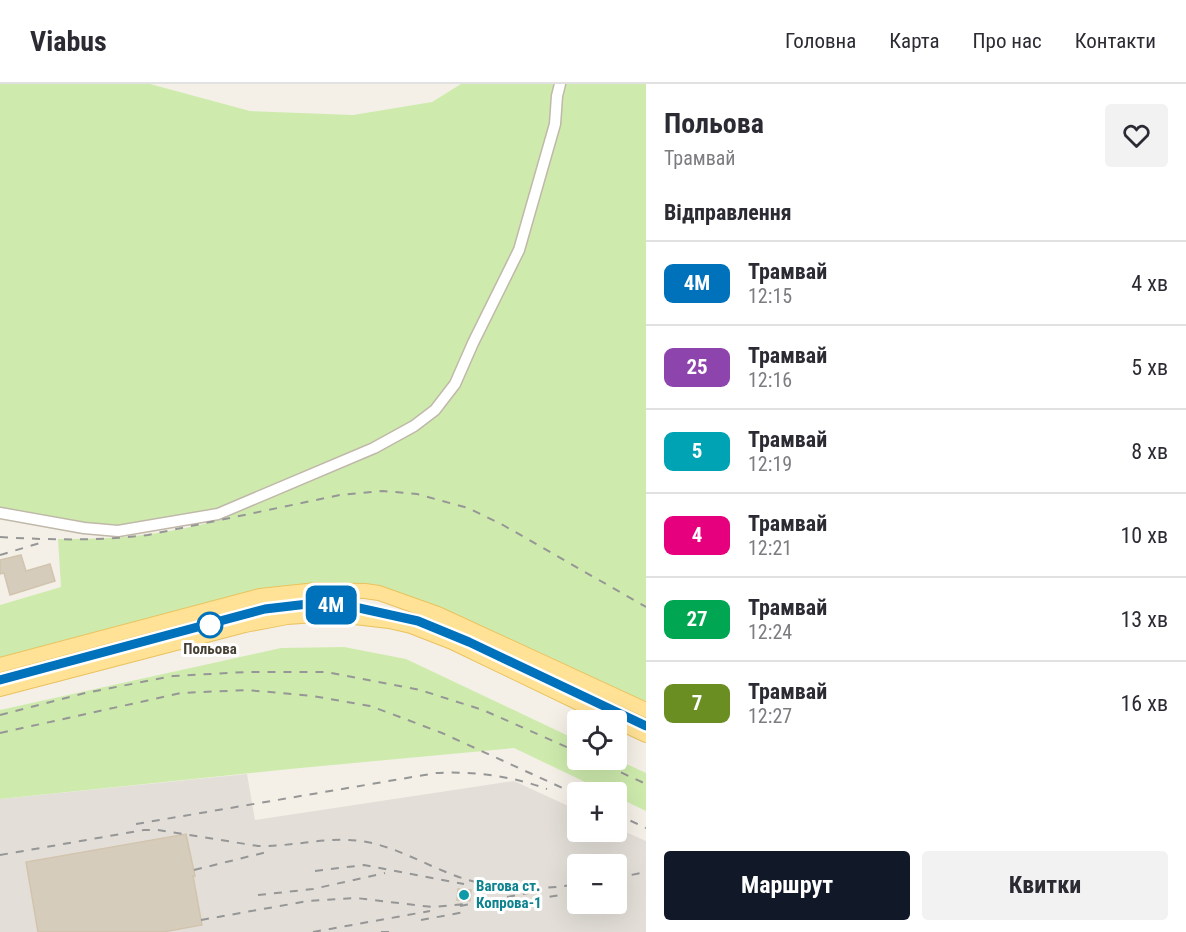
<!DOCTYPE html>
<html lang="uk">
<head>
<meta charset="utf-8">
<style>
	:root { --surface:#fff; --page:#f2f2f3; --text:#2b2b33; --muted:#7c7c81; --line:#e1e1e2; --accent:#111827 }
	body { margin:0; font-family:"Roboto Condensed",sans-serif; background:var(--page); color:var(--text); height:100vh; display:flex; flex-direction:column; font-size:22px; white-space:nowrap }
	* { box-sizing:border-box; margin:0 }
	p { font-size:20px; color:var(--muted) }
	.icon { flex:none; width:33px; height:33px; fill:none; stroke:currentColor; stroke-width:2; stroke-linecap:round; stroke-linejoin:round }
	.map { position:relative; flex:1; overflow:hidden }
	.side { display:flex; flex-direction:column; background:var(--surface); width:540px }
	.side>* { flex:none }
	.badge { padding:0 12px; border-radius:9px; font-size:21px; line-height:39px }
	.tools { position:absolute; left:567px; top:626px; display:grid; gap:12px }
	.tools a { display:grid; place-items:center; width:60px; height:60px; border-radius:6px; background:var(--surface); box-shadow:0 6px 24px #0002; font-size:30px }
	.map>.badge { position:absolute; translate:-50% -50%; box-shadow:0 0 0 3px #fff }
	h2 { padding:0 18px; font-size:22px; line-height:54px }
	.round { display:grid; place-items:center; flex:none; width:63px; height:63px; border-radius:6px; background:var(--page) }
	.headline { display:flex; align-items:center; justify-content:space-between; height:102px; padding:0 18px }
	h1 { font-size:28px; font-weight:700; line-height:45px }
	.action { display:flex; gap:12px; margin-top:auto; padding:12px 18px }
	.action a { flex:1; height:69px; border-radius:6px; background:var(--accent); color:#fff; font-size:24px; font-weight:700; line-height:69px; text-align:center }
	.action a+a { background:var(--page); color:var(--text) }
	ul { padding:0; list-style:none }
	li { display:flex; align-items:center; gap:18px; height:84px; padding:0 18px; border-top:2px solid var(--line) }
	li div { flex:1 }
	li b { display:block; font-size:22px }
	li em { font-style:normal }
	li .badge { min-width:66px; font-weight:700; text-align:center }
	header { display:flex; align-items:center; gap:36px; box-sizing:border-box; height:84px; padding:0 30px; background:var(--surface); border-bottom:2px solid var(--line) }
	header strong { font-size:28px }
	nav { display:flex; gap:33px; margin-inline-start:auto; font-size:21px }
	main { display:flex; flex:1; min-height:0 }
	.map>svg:first-child { display:block }
	.industrial { fill:#e3dfd8; fill-rule:evenodd }
	.green { fill:#ceebad }
	.building { fill:#d6ccbb; stroke:#d2c4ae; stroke-width:1.5 }
	.lines { fill:none; stroke-linecap:round; stroke-linejoin:round }
	.minor-casing { stroke:#c0b8a9; stroke-width:13 }
	.major-casing { stroke:#eac25f; stroke-width:16 }
	.minor { stroke:#fff; stroke-width:10 }
	.major { stroke:#ffe295; stroke-width:14 }
	.tram { stroke:#969696; stroke-width:1.5 }
	.rail { stroke:#969696; stroke-width:2; stroke-dasharray:8 8; stroke-linecap:butt }
	.line-casing { stroke:#fff; stroke-width:14 }
	.line { stroke:#0072bc; stroke-width:9 }
	.stop-dot { fill:#fff; stroke:#0072bc; stroke-width:3 }
	.culture-dot { fill:#0f9aa8; stroke:#fff; stroke-width:2 }
	.labels { text-anchor:middle; dominant-baseline:central; stroke-width:6; stroke-linejoin:round; paint-order:stroke }
	.stop-label { font-size:15px; font-weight:bold; fill:#474135; stroke:#fff }
	.culture-label { font-size:15px; font-weight:bold; fill:#0d838f; stroke:#fff; text-anchor:start }
</style>
</head>
<body>
<header>
<strong>Viabus</strong>
<nav><a>Головна</a><a>Карта</a><a>Про нас</a><a>Контакти</a></nav>
</header>
<main>
<div class="map">
<svg width="646" height="848" viewBox="0 0 646 848">
	<rect width="100%" height="100%" fill="#f4f0e7"/>
	<!-- industrial -->
	<path class="industrial" d="M 247,690 L 255,736 L 514,697 L 577,726 L 578,747 L 616,747 L 617,744 L 646,757 L 646,848 L 0,848 L 0,715 ZM 578,780 L 616,780 L 616,819 L 578,819 Z"/>
	<!-- green -->
	<path class="green" d="M 0,0 L 150,0 L 250,27 L 353,31 L 432,18 L 461,0 L 646,0 L 646,626 L 379,510 L 297,507 L 0,581 L 0,521 L 61,503 L 58,455 C 112,456 166,451 219,436 L 218,430 L 118,447 L 0,429 Z
		M 344,563 L 406,575 L 577,656 L 578,675 L 616,675 L 646,689 L 646,727 L 617,713 L 616,708 L 606,708 L 514,664 L 290,685 L 0,715 L 0,626 L 281,564 Z"/>
	<!-- building -->
	<path class="building" d="M 21,471 L 26,487 L 50,480 L 55,497 L 10,511 L 4,489 L 0,490 L 0,476 Z
		M 186,750 L 195,792 L 193,792 L 202,841 L 163,848 L 38,848 L 26,778 Z
		M 458,805 L 471,806 L 470,817 L 457,816 Z"/>
	<g class="lines">
		<defs>
			<path id="minor" d="M 0,429 L 84,444 L 118,447 L 218,430 L 374,364 L 414,342 L 435,326 L 455,300 L 473,259 L 519,166 L 555,40 L 557,12 L 560,0"/>
			<path id="major" d="M 0,581 L 260,512 L 316,506 L 365,507 L 379,509 L 438,530 L 646,626
				M 0,605 L 245,541 L 287,533 L 329,530 L 389,537 L 411,542 L 452,558 L 614,636
				M 616,637 L 646,651"/>
		</defs>
		<!-- minor casing -->
		<use href="#minor" class="minor-casing"/>
		<!-- major casing -->
		<use href="#major" class="major-casing"/>
		<!-- minor -->
		<use href="#minor" class="minor"/>
		<!-- major -->
		<use href="#major" class="major"/>
		<!-- tram -->
		<path class="tram" d="M 0,595 L 265,525 L 308,520 L 350,522 L 418,537 L 469,558 L 646,642"/>
		<!-- rail -->
		<path class="rail" d="M 0,453 C 50,456 99,457 148,451 L 340,411 L 383,407 L 417,410 L 468,424 L 503,441 L 646,523
			M 0,471 L 40,459
			M 0,631 L 85,609 L 173,592 L 247,588 L 326,588 L 420,606 L 483,626 L 578,668
			M 0,649 L 181,609 L 247,606 L 313,612 L 370,622 L 392,630 L 442,649 L 578,711
			M 592,675 L 646,700
			M 616,730 L 646,744
			M 136,740 L 436,689 C 473,687 512,692 547,705
			M 0,771 L 144,746 L 158,746 L 258,762 C 294,763 331,751 367,758 C 398,764 426,781 456,792 C 494,806 538,807 578,800
			M 194,786 L 271,767
			M 315,787 L 364,781 L 464,800
			M 616,794 L 646,788
			M 258,811 L 313,805 L 385,789
			M 518,818 L 560,811
			M 460,822 L 528,809
			M 201,836 L 308,817 L 356,814 L 432,823 L 466,820
			M 421,836 L 465,828
			M 313,848 L 430,827
			M 381,848 L 390,848"/>
	</g>
	<g class="lines">
		<defs>
			<path id="line" d="M 0,596 L 265,525 L 308,520 L 350,522 L 418,537 L 469,558 L 646,642"/>
		</defs>
		<!-- line casing -->
		<use href="#line" class="line-casing"/>
		<!-- line -->
		<use href="#line" class="line"/>
	</g>
	<!-- markers -->
	<circle class="stop-dot" cx="210" cy="541" r="12"/>
	<circle class="culture-dot" cx="464" cy="811" r="6"/>
	<g class="labels">
		<!-- stop labels -->
		<g class="stop-label">
			<text x="210" y="565">Польова</text>
		</g>
		<!-- culture labels -->
		<g class="culture-label">
			<text x="476" y="802">Вагова ст.<tspan x="476" dy="17">Копрова-1</tspan></text>
		</g>
	</g>
</svg>
<div class="tools">
<a><svg class="icon" aria-label="locate" viewBox="0 0 24 24"><circle cx="12" cy="12" r="6"/><path d="M12 2v4M12 18v4M2 12h4M18 12h4"/></svg></a>
<a>+</a>
<a>−</a>
</div>
<b class="badge" style="left:331px;top:521px;background:#0072bc;color:#fff">4М</b>
</div>
<section class="side">
<div class="headline"><div><h1>Польова</h1><p>Трамвай</p></div><a class="round"><svg class="icon" aria-label="heart" viewBox="0 0 24 24"><path d="M12 20l-8-8c-3-5 5-10 8-4 3-6 11-1 8 4z"/></svg></a></div>
<h2>Відправлення</h2>
<ul>
<li><span class="badge" style="background:#0072bc;color:#fff">4М</span><div><b>Трамвай</b><p>12:15</p></div><em>4 хв</em></li>
<li><span class="badge" style="background:#8e44ad;color:#fff">25</span><div><b>Трамвай</b><p>12:16</p></div><em>5 хв</em></li>
<li><span class="badge" style="background:#00a3b4;color:#fff">5</span><div><b>Трамвай</b><p>12:19</p></div><em>8 хв</em></li>
<li><span class="badge" style="background:#e6007e;color:#fff">4</span><div><b>Трамвай</b><p>12:21</p></div><em>10 хв</em></li>
<li><span class="badge" style="background:#00a651;color:#fff">27</span><div><b>Трамвай</b><p>12:24</p></div><em>13 хв</em></li>
<li><span class="badge" style="background:#6b8e23;color:#fff">7</span><div><b>Трамвай</b><p>12:27</p></div><em>16 хв</em></li>
</ul>
<div class="action"><a>Маршрут</a><a>Квитки</a></div>
</section>
</main>
</body>
</html>
